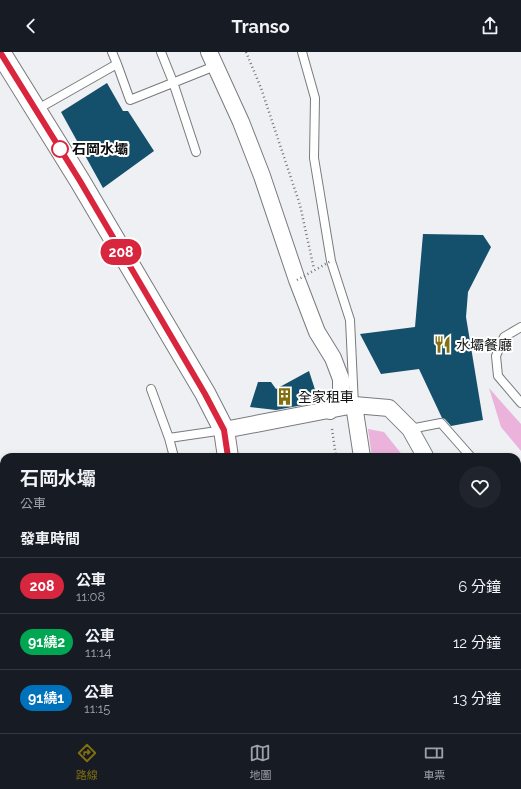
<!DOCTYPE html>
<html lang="zh-TW">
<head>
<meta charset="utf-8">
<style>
	:root { --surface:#171b24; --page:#20242c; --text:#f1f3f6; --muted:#9ea1a6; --line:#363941; --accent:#826f0d }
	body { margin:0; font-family:Raleway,"Noto Sans TC",sans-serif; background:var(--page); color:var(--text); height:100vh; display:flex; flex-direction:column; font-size:15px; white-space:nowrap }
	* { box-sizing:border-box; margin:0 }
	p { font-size:13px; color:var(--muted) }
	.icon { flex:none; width:22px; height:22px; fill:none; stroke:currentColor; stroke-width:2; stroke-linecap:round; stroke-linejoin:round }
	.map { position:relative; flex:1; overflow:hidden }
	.sheet { position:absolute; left:0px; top:401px; width:521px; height:280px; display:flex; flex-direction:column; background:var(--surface); border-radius:12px 12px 0 0; box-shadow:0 2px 6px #0003 }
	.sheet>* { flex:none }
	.badge { padding:0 8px; border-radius:13px; font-size:14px; line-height:26px }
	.map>.badge { position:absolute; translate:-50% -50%; box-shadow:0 0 0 2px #fff }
	h2 { padding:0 20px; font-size:15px; line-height:36px }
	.round { display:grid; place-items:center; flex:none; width:42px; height:42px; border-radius:21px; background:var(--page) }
	.summary { display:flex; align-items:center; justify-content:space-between; height:68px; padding:0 20px }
	h1 { font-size:19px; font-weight:700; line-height:30px }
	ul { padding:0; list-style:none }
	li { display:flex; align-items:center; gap:12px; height:56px; padding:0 20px; border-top:1px solid var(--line) }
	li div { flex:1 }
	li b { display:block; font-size:15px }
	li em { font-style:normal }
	li .badge { min-width:44px; font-weight:700; text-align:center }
	header { display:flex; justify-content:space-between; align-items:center; height:52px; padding:0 20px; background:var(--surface); font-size:18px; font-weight:700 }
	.menu { display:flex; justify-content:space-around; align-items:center; height:56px; border-top:1px solid var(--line); background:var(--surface); font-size:11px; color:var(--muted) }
	.menu a { display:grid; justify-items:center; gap:2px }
	.menu .selected { color:var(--accent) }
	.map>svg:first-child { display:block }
	.green { fill:#ebb2db }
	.building { fill:#14506c }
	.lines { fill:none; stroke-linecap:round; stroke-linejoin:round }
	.service-casing { stroke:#797a7d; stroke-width:10 }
	.minor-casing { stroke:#797a7d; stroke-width:18 }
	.tertiary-casing { stroke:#797a7d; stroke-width:22 }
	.path { stroke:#757779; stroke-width:2.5; stroke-dasharray:1 3; stroke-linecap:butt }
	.service { stroke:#fff; stroke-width:8 }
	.minor { stroke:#fff; stroke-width:16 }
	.tertiary { stroke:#fff; stroke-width:20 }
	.path-bridge { stroke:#757779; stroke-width:2.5; stroke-dasharray:1 3; stroke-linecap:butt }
	.line-casing { stroke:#fff; stroke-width:9 }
	.line { stroke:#d7263d; stroke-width:6 }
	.stop-dot { fill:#fff; stroke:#d7263d; stroke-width:2 }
	.labels { text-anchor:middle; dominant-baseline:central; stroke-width:4; stroke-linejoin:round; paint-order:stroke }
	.stop-label { font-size:14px; font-weight:bold; fill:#0e0f10; stroke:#fff; text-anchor:start }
	.poi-label { font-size:14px; fill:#0e0f10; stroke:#fff; text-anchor:start }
</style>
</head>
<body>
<header><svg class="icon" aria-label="back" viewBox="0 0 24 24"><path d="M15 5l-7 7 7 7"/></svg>Transo<svg class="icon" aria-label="share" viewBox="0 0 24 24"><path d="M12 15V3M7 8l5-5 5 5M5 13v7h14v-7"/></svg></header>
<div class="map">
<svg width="521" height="681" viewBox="0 0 521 681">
	<rect width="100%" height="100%" fill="#eef0f3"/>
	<!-- green -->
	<path class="green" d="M 489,336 L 521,372 L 521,399 L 501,375 Z
		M 368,377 L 384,380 L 404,405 L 372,405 Z
		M 517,568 L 521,573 L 521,681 L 483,681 L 480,679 L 473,681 L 431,681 L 424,677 L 517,677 Z"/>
	<!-- building -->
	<path class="building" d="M 107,31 L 123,59 L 128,59 L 154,99 L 103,136 L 61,60 Z
		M 423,182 L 483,183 L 491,195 L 468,240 L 466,265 L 483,368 L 451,374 L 445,367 L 442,366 L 419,317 L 381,322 L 360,282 L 415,275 Z
		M 309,319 L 319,350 L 276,358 L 250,355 L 258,330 L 271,330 L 276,337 Z"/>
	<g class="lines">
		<defs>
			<path id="service" d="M 112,0 L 117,12
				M 161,0 L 173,30 L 196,100
				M 302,0 L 315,46 L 314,106 L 331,209 L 350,268 L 354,353
				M 36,58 L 117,12 L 130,48 L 215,14
				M 521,275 L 504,285 L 496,304 L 498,324 L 521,351
				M 151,337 L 169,386 L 174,405
				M 410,377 L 441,371 L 471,405
				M 169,386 L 224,378
				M 517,457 L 521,462
				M 517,537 L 521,543"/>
			<path id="minor" d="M 209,0 L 241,70 L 262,124 L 297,228 L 317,280 L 333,306 L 341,327 L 341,339 L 330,359
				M 354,353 L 362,405
				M 224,378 L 354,353 L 389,356 L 410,377 L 425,404
				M 385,677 L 386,681"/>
			<path id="tertiary" d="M 0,0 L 80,129 L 205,341 L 224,378 L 228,405
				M 262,677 L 263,681"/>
		</defs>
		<!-- service casing -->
		<use href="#service" class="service-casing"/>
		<!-- minor casing -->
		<use href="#minor" class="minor-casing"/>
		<!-- tertiary casing -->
		<use href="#tertiary" class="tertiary-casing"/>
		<!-- path -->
		<path class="path" d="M 246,0 L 261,36 L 300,153 L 314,217
			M 332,377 L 336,405"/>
		<!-- service -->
		<use href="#service" class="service"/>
		<!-- minor -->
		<use href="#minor" class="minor"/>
		<!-- tertiary -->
		<use href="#tertiary" class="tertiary"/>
		<!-- path-bridge -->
		<path class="path-bridge" d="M 297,228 L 331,209"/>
	</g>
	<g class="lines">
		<defs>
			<path id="line" d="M 0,0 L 80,129 L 205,342 L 224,378 L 228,405"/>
		</defs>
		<!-- line casing -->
		<use href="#line" class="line-casing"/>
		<!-- line -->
		<use href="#line" class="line"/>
	</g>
	<!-- icons -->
	<defs>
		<symbol id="restaurant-bare" viewBox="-9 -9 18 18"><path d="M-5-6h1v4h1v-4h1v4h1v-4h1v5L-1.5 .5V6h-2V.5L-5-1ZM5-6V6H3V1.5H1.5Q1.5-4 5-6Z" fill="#826f0d" stroke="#fff" stroke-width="2.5" paint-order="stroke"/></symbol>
		<symbol id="building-bare" viewBox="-9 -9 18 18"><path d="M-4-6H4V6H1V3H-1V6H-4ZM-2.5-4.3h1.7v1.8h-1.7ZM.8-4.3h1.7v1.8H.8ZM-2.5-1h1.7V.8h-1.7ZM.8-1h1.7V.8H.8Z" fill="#826f0d" stroke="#fff" stroke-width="2.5" paint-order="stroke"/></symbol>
	</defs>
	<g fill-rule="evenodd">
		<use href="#restaurant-bare" x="430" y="280" width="25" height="25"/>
		<use href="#building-bare" x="272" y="332" width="25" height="25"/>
	</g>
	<!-- markers -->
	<circle class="stop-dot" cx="60" cy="97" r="8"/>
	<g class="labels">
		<!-- stop labels -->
		<g class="stop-label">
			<text x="72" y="97">石岡水壩</text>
		</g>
		<!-- poi labels -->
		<g class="poi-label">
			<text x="456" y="293">水壩餐廳</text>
			<text x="298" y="345">全家租車</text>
		</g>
	</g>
</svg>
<b class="badge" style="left:121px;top:200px;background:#d7263d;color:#fff">208</b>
<section class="sheet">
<div class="summary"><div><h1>石岡水壩</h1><p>公車</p></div><a class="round"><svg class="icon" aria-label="heart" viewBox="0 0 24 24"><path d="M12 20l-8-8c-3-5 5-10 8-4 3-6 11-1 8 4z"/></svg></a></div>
<h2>發車時間</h2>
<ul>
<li><span class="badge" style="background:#d7263d;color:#fff">208</span><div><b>公車</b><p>11:08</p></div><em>6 分鐘</em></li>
<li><span class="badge" style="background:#00a651;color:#fff">91繞2</span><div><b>公車</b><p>11:14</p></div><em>12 分鐘</em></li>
<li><span class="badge" style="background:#0072bc;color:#fff">91繞1</span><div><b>公車</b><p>11:15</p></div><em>13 分鐘</em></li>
</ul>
</section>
</div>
<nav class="menu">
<a class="selected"><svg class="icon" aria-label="directions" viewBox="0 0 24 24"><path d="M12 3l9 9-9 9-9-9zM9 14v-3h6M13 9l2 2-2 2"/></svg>路線</a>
<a><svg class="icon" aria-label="map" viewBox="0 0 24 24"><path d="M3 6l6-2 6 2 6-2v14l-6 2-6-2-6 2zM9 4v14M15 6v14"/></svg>地圖</a>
<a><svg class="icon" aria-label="tickets" viewBox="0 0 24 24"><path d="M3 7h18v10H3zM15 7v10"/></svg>車票</a>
</nav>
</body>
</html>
